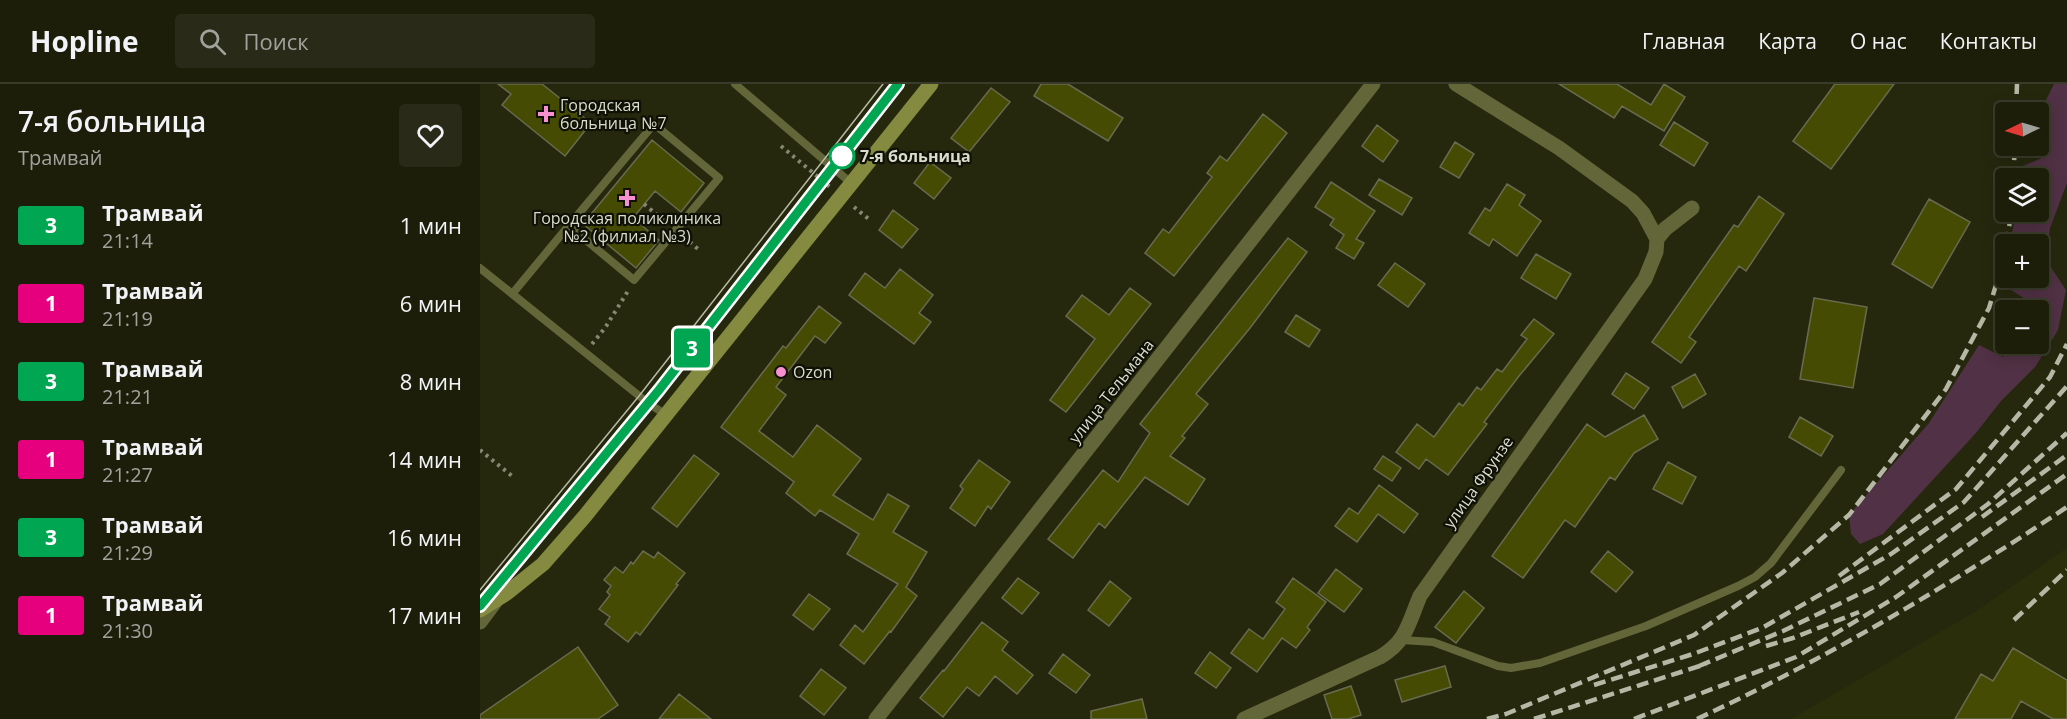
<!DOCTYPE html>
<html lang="ru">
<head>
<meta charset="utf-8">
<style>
	:root { --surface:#1c1e0a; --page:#292b18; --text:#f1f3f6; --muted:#a0a29c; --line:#3a3c2b }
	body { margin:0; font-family:"Open Sans",sans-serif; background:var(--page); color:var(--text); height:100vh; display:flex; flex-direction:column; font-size:22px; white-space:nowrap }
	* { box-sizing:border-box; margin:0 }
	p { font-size:20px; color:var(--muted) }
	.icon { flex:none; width:33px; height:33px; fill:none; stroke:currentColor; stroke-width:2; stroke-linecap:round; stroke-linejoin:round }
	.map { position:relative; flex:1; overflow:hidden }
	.details { display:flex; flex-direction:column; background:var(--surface); width:480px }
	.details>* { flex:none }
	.badge { padding:0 12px; border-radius:4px; font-size:21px; line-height:39px }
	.needle { width:39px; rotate:265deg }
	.controls { position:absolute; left:1515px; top:18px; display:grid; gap:12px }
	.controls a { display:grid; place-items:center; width:54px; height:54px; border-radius:6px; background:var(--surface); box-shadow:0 3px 15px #0003,0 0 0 2px var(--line); font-size:30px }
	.map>.badge { position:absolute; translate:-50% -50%; box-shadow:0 0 0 3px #fff }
	.round { display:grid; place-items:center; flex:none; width:63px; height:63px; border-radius:6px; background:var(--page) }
	.headline { display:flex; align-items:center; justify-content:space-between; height:102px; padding:0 18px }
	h1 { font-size:28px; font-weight:600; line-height:45px }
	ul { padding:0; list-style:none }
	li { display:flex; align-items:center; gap:18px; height:78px; padding:0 18px }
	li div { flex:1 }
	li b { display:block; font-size:22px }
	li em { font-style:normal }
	li .badge { min-width:66px; font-weight:700; text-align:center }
	header { display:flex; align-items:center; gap:36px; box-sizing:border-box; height:84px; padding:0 30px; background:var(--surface); border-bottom:2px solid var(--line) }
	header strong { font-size:28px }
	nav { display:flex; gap:33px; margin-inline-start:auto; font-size:21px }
	.search { width:420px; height:54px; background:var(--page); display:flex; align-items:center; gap:15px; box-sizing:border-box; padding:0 21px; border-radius:6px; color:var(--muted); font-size:22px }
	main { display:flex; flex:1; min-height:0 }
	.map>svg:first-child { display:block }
	.built { fill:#2b2e0b }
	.green { fill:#513145 }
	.building { fill:#464b03; stroke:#686b4f; stroke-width:1.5 }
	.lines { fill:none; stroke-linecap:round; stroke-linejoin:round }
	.path { stroke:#868873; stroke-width:4; stroke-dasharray:3 4.5; stroke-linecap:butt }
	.lane { stroke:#626639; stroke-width:8 }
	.street { stroke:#626639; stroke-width:15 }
	.secondary { stroke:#848a3f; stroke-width:15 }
	.tram { stroke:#b6b8a6; stroke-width:1.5 }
	.rail { stroke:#b6b8a6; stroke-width:4.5; stroke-dasharray:12 6; stroke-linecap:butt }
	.line-casing { stroke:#fff; stroke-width:14 }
	.line { stroke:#00a651; stroke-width:9 }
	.poi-dot { fill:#f690d0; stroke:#0f1006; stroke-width:2 }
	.stop-dot { fill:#fff; stroke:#00a651; stroke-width:3 }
	.labels { text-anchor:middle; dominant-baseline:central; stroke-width:4.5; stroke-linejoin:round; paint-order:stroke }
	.poi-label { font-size:16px; fill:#dadccc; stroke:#0f1006; text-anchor:start }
	.stop-label { font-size:16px; font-weight:bold; fill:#dadccc; stroke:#0f1006; text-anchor:start }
	.street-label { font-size:16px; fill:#dadccc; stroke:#0f1006 }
</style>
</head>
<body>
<header>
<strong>Hopline</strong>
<div class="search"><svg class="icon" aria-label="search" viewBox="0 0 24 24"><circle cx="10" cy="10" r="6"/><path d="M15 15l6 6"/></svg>Поиск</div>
<nav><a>Главная</a><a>Карта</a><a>О нас</a><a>Контакты</a></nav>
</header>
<main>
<section class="details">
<div class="headline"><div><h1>7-я больница</h1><p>Трамвай</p></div><a class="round"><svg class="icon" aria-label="heart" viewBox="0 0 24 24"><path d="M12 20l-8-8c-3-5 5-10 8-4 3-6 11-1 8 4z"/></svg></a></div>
<ul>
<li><span class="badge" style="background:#00a651;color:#fff">3</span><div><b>Трамвай</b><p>21:14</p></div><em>1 мин</em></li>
<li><span class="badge" style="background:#e6007e;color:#fff">1</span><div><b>Трамвай</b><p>21:19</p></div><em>6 мин</em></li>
<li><span class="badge" style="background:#00a651;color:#fff">3</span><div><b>Трамвай</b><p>21:21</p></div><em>8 мин</em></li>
<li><span class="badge" style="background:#e6007e;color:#fff">1</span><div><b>Трамвай</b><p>21:27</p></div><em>14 мин</em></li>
<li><span class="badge" style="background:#00a651;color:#fff">3</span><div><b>Трамвай</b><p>21:29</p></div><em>16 мин</em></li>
<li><span class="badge" style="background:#e6007e;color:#fff">1</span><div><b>Трамвай</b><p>21:30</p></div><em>17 мин</em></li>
</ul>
</section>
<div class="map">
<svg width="1587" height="635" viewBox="0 0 1587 635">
	<rect width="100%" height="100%" fill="#26280e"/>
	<!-- built -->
	<path class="built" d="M 1587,464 L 1587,635 L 1311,635 L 1498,526 Z"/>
	<!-- green -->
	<path class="green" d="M 1574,0 L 1587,0 L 1587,99 L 1570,144 L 1566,176 L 1586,206 L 1578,246 L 1555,283 L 1521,317 L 1495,350 L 1403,450 L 1380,460 L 1371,450 L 1369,431 L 1449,339 L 1499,261 L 1523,273 L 1530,260 L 1558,260 L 1558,226 L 1546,226 L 1550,218 L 1523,201 L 1525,185 L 1526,194 L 1558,194 L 1558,160 L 1530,160 L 1536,128 L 1558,128 L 1558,94 L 1541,94 L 1543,82 L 1562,74 L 1549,62 L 1558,62 L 1559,30 Z"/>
	<!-- building -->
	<path class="building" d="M 18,0 L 62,0 L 111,39 L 85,72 L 22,21 L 31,10 Z
		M 561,0 L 588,0 L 643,34 L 628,57 L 554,12 Z
		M 1079,0 L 1137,0 L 1171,21 L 1184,0 L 1205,13 L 1184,47 L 1142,22 L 1134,34 Z
		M 1355,0 L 1414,0 L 1351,85 L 1313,57 Z
		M 511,4 L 530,18 L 489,68 L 471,54 Z
		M 783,30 L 807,49 L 694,192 L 665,169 L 683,145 L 689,149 L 732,93 L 727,89 L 740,72 L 747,77 Z
		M 1194,38 L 1228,59 L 1214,82 L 1180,61 Z
		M 897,41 L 918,57 L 903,78 L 882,62 Z
		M 172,56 L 224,99 L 201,128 L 175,107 L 153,134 L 179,156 L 156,184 L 103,140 Z
		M 975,58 L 994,70 L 979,94 L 960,83 Z
		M 450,78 L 471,94 L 454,115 L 434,99 Z
		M 899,95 L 932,114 L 922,131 L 889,111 Z
		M 851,98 L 895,127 L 876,155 L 884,159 L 874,175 L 856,164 L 864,151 L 850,141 L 854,135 L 835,123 Z
		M 1027,100 L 1045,111 L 1039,121 L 1061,137 L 1037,172 L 1013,155 L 1009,162 L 989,149 L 1005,124 L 1010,127 Z
		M 1279,112 L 1304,130 L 1266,187 L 1259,182 L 1209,253 L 1216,258 L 1201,279 L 1172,258 L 1254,141 L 1258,143 Z
		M 1449,115 L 1490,138 L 1452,204 L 1412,180 Z
		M 413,126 L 438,145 L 422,164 L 399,146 Z
		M 808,154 L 827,168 L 770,244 L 716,310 L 728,320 L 702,352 L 705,354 L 690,372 L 725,395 L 708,421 L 665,393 L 625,444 L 619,439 L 593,474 L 568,455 L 623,386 L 638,398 L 670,349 L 660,340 Z
		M 1056,170 L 1091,190 L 1076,215 L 1041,194 Z
		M 915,179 L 945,200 L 928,223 L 898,201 Z
		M 420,185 L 453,211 L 439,229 L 451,238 L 434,260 L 369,211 L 385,189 L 405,204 Z
		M 650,204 L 671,220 L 586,328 L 570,316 L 615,255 L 586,232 L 602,211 L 629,231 Z
		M 1334,214 L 1387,223 L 1373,304 L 1320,295 Z
		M 339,222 L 361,239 L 345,259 L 335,252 L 296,303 L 306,311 L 279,347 L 313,373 L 337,341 L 381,375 L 353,411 L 393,436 L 408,410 L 429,422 L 413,448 L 447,468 L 426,503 L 437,512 L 411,548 L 410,547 L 384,580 L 360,561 L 375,541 L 383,548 L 418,500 L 367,470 L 379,450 L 340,426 L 335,432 L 306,409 L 314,398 L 241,343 L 303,262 L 306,264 Z
		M 816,231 L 840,246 L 829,263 L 805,248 Z
		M 1054,235 L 1074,250 L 1039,292 L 1004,338 L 1007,340 L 968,391 L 946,375 L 939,385 L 916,368 L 937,340 L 954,353 L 979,319 L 983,322 L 997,303 L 1001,306 L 1017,285 L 1022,288 L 1047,255 L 1041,251 Z
		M 1146,289 L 1169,304 L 1154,325 L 1132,310 Z
		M 1215,290 L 1226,310 L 1203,324 L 1192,303 Z
		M 1164,331 L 1178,355 L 1154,369 L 1135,396 L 1130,393 L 1095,443 L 1085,436 L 1043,494 L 1012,472 L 1107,340 L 1125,353 Z
		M 1320,333 L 1353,352 L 1341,372 L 1309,353 Z
		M 214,371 L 239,390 L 197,443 L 172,424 Z
		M 903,372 L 921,384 L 912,397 L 894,385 Z
		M 499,376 L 530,398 L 511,425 L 508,422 L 495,442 L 470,424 L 483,405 L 480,402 Z
		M 1188,378 L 1216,393 L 1202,420 L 1173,405 Z
		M 899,401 L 938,430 L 924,449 L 898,430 L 877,458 L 855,442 L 869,424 L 878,430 Z
		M 163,467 L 174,474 L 178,468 L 205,489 L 196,500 L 198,501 L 160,551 L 156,548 L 148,558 L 125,540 L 130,533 L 119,525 L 130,511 L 127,508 L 131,502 L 124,496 L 135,483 L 143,489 L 151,478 L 153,480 Z
		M 1128,467 L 1153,488 L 1136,508 L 1111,488 Z
		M 856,485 L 882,505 L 864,528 L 838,509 Z
		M 538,494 L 559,509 L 542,530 L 522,514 Z
		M 813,494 L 846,518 L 827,543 L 830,546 L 816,564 L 802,554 L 777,588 L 751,569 L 769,545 L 783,555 L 805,525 L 796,518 Z
		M 630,497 L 651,514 L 629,542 L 608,526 Z
		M 984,507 L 1004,524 L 976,559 L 955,543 Z
		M 329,510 L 350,525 L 333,546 L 313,531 Z
		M 502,538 L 528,558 L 522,566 L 553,591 L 537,610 L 515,592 L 499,612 L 487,603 L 463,633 L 440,614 L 463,586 L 464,587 Z
		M 98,563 L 138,621 L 118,635 L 0,635 L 0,631 Z
		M 1533,564 L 1587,596 L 1587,635 L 1573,635 L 1541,617 L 1531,635 L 1475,635 L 1501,590 L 1513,597 Z
		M 730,568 L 751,584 L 736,604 L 715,589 Z
		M 583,570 L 610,591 L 596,609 L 569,589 Z
		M 965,582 L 971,603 L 922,618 L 915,596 Z
		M 341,585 L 366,604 L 344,631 L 320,612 Z
		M 871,602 L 881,631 L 868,635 L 852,635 L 844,611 Z
		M 199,610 L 231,635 L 179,635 Z
		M 662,615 L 667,635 L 611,635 L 611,627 Z"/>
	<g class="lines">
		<!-- path -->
		<path class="path" d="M 301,62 L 350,103
			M 164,120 L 187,139
			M 374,123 L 390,136
			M 204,153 L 218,165
			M 112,260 L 125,244 L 148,207
			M 0,366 L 32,392"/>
		<!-- lane -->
		<path class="lane" d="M 255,0 L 371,99
			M 0,184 L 168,319 L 186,331
			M 33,209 C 79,153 127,96 174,40 L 239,94 L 154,196 L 89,142
			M 922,556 L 953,558 L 1018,582 L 1031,584 L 1060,579 L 1166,542 L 1258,502 L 1275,493 L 1291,479 L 1361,386"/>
		<!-- street -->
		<path class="street" d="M 976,0 L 1079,64 L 1152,117 L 1163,129 L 1177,155
			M 0,538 L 15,518
			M 396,635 L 893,0
			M 764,635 L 900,573 C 927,557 928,540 940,512 L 1165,195 L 1176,168 L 1177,155 L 1185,145 L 1212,124"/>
		<!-- secondary -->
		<path class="secondary" d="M 0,526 L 27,509 L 63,480 L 105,432 L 451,0"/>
		<!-- tram -->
		<path class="tram" d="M 0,506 L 159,312 L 403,0
			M 0,522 L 168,319 L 418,0"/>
		<!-- rail -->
		<path class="rail" d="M 1536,28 L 1537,0
			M 1533,94 L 1535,62
			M 1527,160 L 1531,128
			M 1502,433 L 1587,371
			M 1359,492 L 1476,405 L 1570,293 L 1587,260
			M 1534,536 L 1587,486
			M 1286,562 L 1313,554 L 1379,528
			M 1219,582 L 1303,547 L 1400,500 L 1508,420 L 1587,349
			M 1114,601 L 1213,570 L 1282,544 L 1411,470 L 1484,418 L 1587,302
			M 1007,635 L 1026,630 L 1214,551 L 1302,489 L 1369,431 L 1466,305 L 1509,224 L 1526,168
			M 1054,635 L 1226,580
			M 1154,635 L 1316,573 L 1416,513 L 1587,390
			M 1217,635 C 1346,575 1468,502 1587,423"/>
	</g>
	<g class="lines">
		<defs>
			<path id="line" d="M 0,522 L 179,306 L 418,0"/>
		</defs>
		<!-- line casing -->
		<use href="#line" class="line-casing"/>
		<!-- line -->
		<use href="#line" class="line"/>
	</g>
	<!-- markers -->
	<g class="poi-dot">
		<path d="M63 21h6v6h6v6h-6v6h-6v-6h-6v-6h6z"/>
		<path d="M144 105h6v6h6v6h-6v6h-6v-6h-6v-6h6z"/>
		<circle cx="301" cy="288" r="6"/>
	</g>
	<circle class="stop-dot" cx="362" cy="72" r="12"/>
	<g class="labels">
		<!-- poi labels -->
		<g class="poi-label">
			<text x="80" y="21">Городская<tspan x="80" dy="18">больница №7</tspan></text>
			<text x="147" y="134" text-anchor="middle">Городская поликлиника<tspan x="147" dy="18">№2 (филиал №3)</tspan></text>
			<text x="313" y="288">Ozon</text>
		</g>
		<!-- stop labels -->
		<g class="stop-label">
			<text x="380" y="72">7-я больница</text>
		</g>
		<!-- street labels -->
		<g class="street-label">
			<text transform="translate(631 307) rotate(-52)">улица Тельмана</text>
			<text transform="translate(998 398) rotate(-55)">улица Фрунзе</text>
		</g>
	</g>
</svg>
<div class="controls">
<a><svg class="needle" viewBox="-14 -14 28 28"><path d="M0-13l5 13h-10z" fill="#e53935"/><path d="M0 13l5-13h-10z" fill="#a0a29c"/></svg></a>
<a><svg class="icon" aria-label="layers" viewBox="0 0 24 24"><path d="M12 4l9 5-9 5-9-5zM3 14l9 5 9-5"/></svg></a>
<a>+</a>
<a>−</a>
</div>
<b class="badge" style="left:212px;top:264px;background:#00a651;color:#fff">3</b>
</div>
</main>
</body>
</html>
